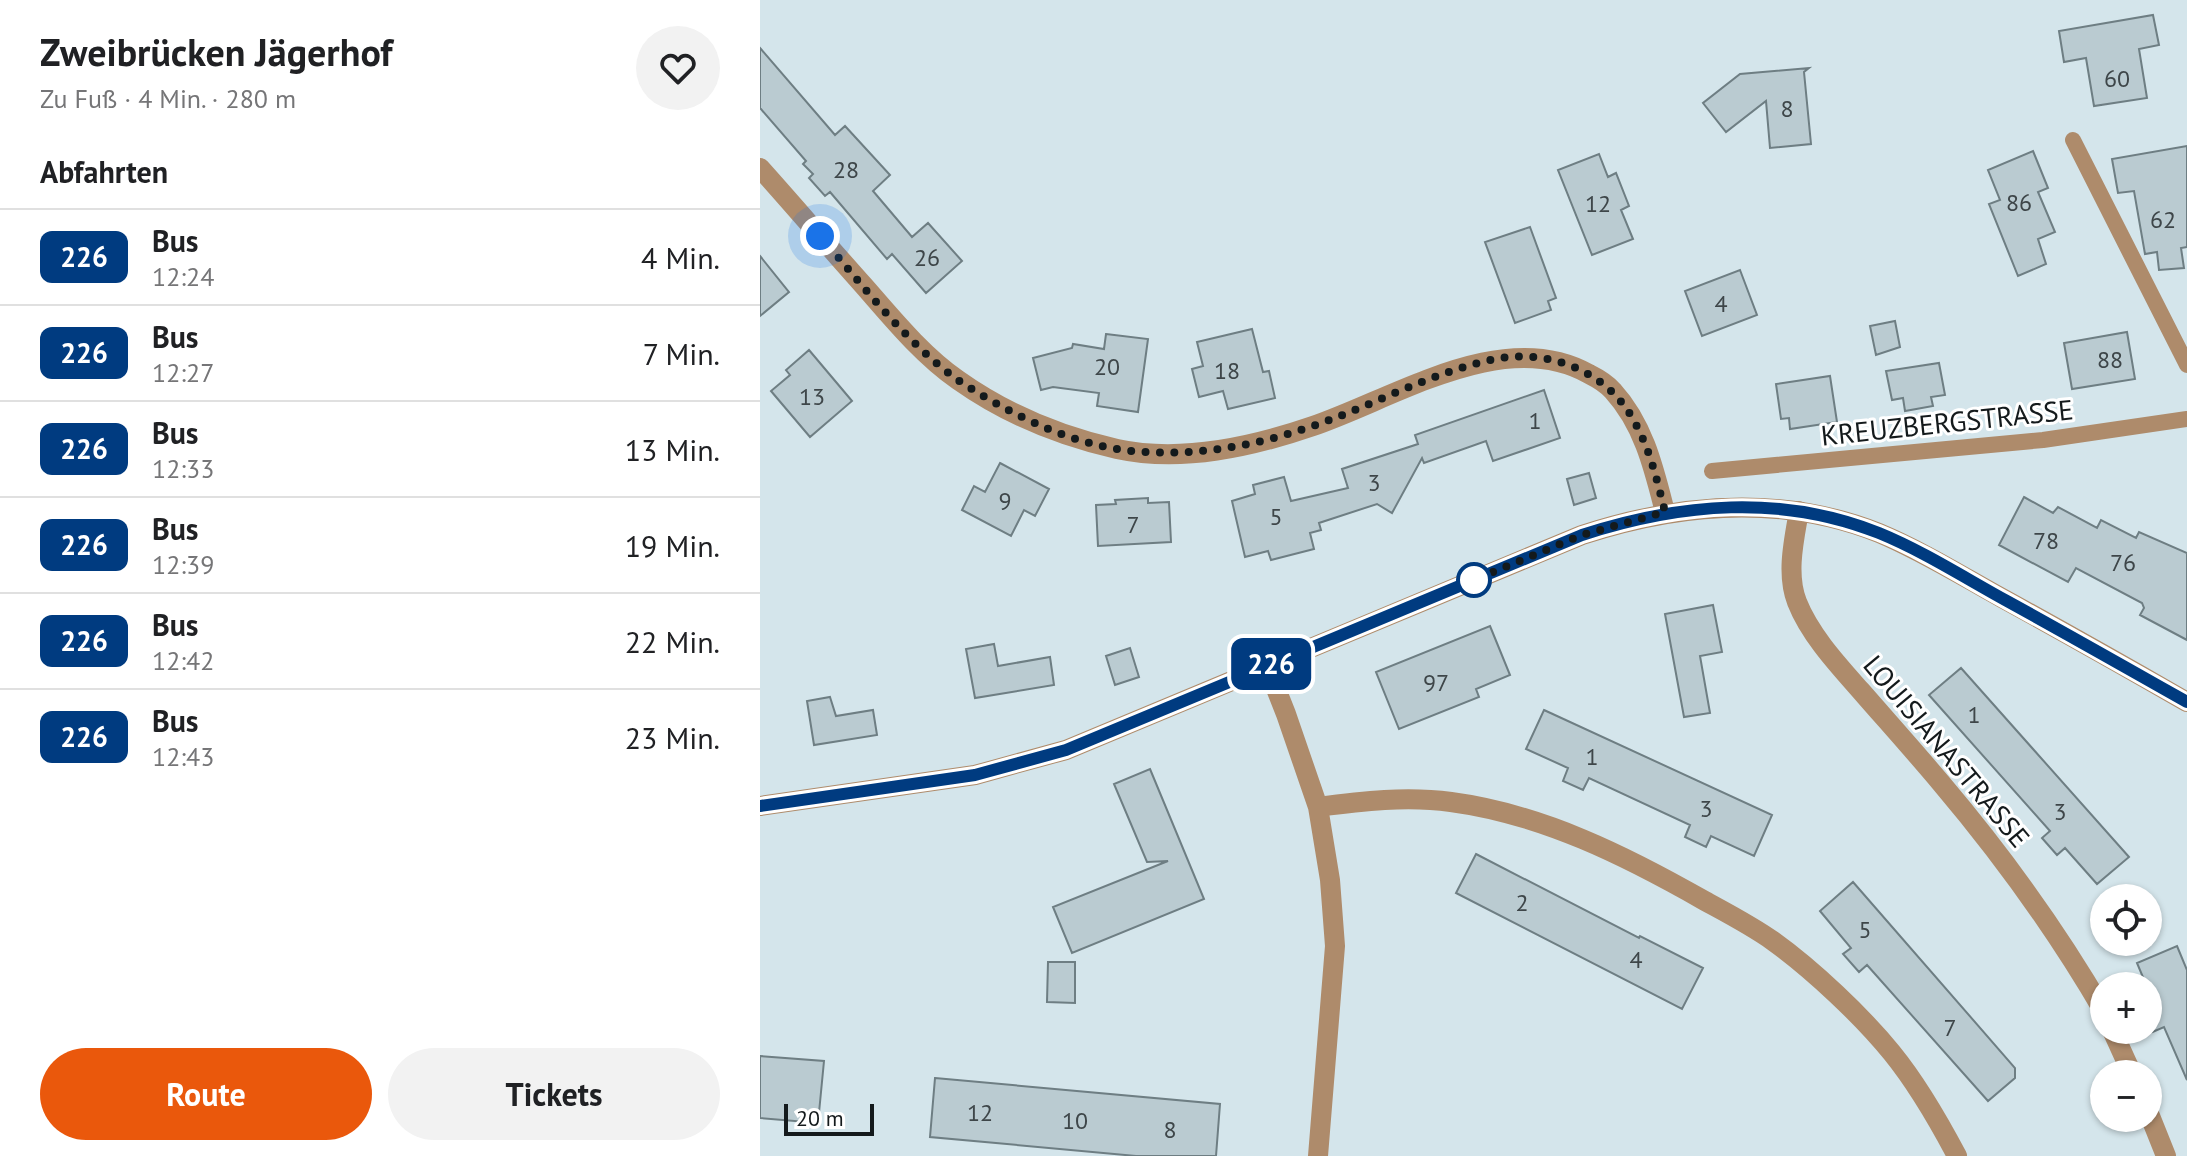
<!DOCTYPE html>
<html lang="de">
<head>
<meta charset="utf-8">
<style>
	:root { --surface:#fff; --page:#f2f2f2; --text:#202124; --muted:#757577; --line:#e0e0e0; --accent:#ea580c }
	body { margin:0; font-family:"PT Sans",sans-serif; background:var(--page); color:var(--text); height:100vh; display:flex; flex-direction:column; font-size:30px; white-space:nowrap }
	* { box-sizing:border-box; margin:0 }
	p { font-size:26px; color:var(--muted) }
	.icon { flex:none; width:44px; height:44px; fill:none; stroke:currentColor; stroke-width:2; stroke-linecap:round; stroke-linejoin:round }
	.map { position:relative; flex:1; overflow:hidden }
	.side { display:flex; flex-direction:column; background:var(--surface); width:760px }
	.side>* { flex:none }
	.badge { padding:0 16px; border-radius:12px; font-size:28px; line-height:52px }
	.tools { position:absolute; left:1330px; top:884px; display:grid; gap:16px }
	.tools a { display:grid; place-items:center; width:72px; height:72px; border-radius:50%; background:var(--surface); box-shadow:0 2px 6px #0004; font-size:40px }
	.scale { position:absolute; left:24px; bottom:20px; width:90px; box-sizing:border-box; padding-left:8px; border:4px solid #141a1c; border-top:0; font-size:22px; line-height:28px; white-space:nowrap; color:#141a1c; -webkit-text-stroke:6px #fff; paint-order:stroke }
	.you { position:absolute; width:40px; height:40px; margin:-20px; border:6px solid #fff; border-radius:50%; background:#1a73e8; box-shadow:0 0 0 12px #1a73e833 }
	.map>.badge { position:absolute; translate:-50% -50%; box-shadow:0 0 0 4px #fff }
	h2 { padding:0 40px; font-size:30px; line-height:72px }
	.round { display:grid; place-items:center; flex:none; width:84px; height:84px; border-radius:42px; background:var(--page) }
	.headline { display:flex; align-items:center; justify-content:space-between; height:136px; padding:0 40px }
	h1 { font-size:38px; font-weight:600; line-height:60px }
	.action { display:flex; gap:16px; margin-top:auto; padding:16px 40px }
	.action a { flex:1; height:92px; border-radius:48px; background:var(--accent); color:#fff; font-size:32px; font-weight:600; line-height:92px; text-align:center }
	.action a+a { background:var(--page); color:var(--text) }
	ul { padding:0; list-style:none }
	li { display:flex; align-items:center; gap:24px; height:96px; padding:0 40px; border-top:2px solid var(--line) }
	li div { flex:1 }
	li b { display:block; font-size:30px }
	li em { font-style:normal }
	li .badge { min-width:88px; font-weight:700; text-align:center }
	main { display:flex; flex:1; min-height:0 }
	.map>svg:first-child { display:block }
	.building { fill:#bacbd1; stroke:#6e7e83; stroke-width:2 }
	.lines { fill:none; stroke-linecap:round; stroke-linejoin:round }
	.service { stroke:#ae8b6b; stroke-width:16 }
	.minor { stroke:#ae8b6b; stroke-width:20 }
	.tertiary { stroke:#ae8b6b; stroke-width:20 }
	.line-casing { stroke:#fff; stroke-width:18 }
	.line { stroke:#003b80; stroke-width:12 }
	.walk { stroke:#141a1c; stroke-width:8; stroke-dasharray:0 14.4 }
	.stop-dot { fill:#fff; stroke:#003b80; stroke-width:4 }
	.labels { text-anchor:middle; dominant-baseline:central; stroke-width:6; stroke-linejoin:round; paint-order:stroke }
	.number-label { font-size:24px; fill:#3e4649 }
	.street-label { font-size:28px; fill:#141a1c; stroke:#fff }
</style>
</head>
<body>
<main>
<section class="side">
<div class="headline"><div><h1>Zweibrücken Jägerhof</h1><p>Zu Fuß · 4 Min. · 280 m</p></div><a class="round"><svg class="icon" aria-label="heart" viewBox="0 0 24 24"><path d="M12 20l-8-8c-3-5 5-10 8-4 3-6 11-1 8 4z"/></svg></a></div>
<h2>Abfahrten</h2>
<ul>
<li><span class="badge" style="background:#003b80;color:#fff">226</span><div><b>Bus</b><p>12:24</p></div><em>4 Min.</em></li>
<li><span class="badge" style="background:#003b80;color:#fff">226</span><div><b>Bus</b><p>12:27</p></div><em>7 Min.</em></li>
<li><span class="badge" style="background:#003b80;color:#fff">226</span><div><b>Bus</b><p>12:33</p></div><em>13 Min.</em></li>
<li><span class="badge" style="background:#003b80;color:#fff">226</span><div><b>Bus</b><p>12:39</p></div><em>19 Min.</em></li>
<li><span class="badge" style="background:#003b80;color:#fff">226</span><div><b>Bus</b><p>12:42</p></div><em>22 Min.</em></li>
<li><span class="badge" style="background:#003b80;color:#fff">226</span><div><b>Bus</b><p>12:43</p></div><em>23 Min.</em></li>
</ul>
<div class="action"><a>Route</a><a>Tickets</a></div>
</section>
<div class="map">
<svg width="1427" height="1156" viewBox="0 0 1427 1156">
	<rect width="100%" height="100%" fill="#d4e5eb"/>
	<!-- building -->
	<path class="building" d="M 1393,15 L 1399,45 L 1379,49 L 1387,98 L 1334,106 L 1326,58 L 1304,62 L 1299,31 Z
		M 0,48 L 75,135 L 85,126 L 130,175 L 113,191 L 152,237 L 168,223 L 202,261 L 166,293 L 132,254 L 127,259 L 70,192 L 65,196 L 49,178 L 53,174 L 43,164 L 46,161 L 0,108 Z
		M 1049,68 L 1044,72 L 1051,144 L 1010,148 L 1006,101 L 966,132 L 943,103 L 980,74 Z
		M 1427,146 L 1427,247 L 1421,248 L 1424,268 L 1399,270 L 1397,252 L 1385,254 L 1374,191 L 1358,193 L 1352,159 Z
		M 1273,151 L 1288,188 L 1278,192 L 1295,232 L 1278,239 L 1286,264 L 1258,276 L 1229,204 L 1240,200 L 1228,170 Z
		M 839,154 L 848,177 L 856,173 L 869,206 L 861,210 L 873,239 L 832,255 L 798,170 Z
		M 770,227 L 796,298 L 788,301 L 791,310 L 755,323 L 725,242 Z
		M 0,256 L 29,292 L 0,316 Z
		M 980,270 L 997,315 L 942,336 L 925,291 Z
		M 1135,321 L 1140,347 L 1116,355 L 1110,326 Z
		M 492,329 L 503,372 L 509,371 L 515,398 L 468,409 L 463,391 L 439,397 L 432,369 L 443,366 L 437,342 Z
		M 1367,332 L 1375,379 L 1312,389 L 1304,343 Z
		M 346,334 L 388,339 L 378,412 L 337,406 L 339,393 L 293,387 L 281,390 L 273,358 L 312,348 L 313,344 L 344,349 Z
		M 49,350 L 92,401 L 50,437 L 11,391 L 30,375 L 26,370 Z
		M 1179,363 L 1185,395 L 1171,397 L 1173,406 L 1145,411 L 1143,398 L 1132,400 L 1126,371 Z
		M 1070,376 L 1077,422 L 1030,429 L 1029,418 L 1021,419 L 1016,384 Z
		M 784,390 L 800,438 L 733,461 L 726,441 L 664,463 L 662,458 L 632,513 L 617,504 L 559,523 L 561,530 L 550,533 L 554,549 L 511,560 L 508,551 L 485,557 L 472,501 L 495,494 L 493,485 L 524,477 L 531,501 L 588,488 L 582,469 L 658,444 L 655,435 Z
		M 240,463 L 289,489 L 275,516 L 264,510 L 251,536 L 202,510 L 214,486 L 225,492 Z
		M 829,473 L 836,498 L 814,505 L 807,479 Z
		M 1264,497 L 1293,513 L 1298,507 L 1337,528 L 1341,520 L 1376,538 L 1379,532 L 1427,553 L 1427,640 L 1380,615 L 1384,608 L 1382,603 L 1316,568 L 1308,582 L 1239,545 Z
		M 388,498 L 388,503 L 409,502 L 411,542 L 338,546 L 336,505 L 356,504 L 355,500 Z
		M 953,605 L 962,652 L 940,656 L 950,713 L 924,717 L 905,614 Z
		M 730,626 L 750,675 L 716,689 L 719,697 L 639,729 L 616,672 Z
		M 234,644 L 238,666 L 290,657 L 294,685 L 215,698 L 206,649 Z
		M 370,648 L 379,677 L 355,685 L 346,656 Z
		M 1201,668 L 1369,857 L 1337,884 L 1305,848 L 1297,855 L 1282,838 L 1290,831 L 1169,695 Z
		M 70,697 L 76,716 L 113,710 L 117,735 L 54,745 L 47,701 Z
		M 784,710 L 1012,815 L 994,856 L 951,836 L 946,847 L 925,837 L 930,825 L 829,778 L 823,790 L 803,781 L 808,768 L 766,749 Z
		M 390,769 L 444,899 L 312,953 L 293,907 L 408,861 L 387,862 L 354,784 Z
		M 716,854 L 879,938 L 880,936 L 943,968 L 922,1009 L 696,893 Z
		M 1093,882 L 1255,1068 L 1255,1078 L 1228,1101 L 1107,965 L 1099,972 L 1083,954 L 1091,948 L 1060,911 Z
		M 1417,946 L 1427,970 L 1427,1080 L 1404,1027 L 1388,1034 L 1388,1009 L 1395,1006 L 1377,963 Z
		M 288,962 L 315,962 L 315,1003 L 287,1002 Z
		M 0,1056 L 64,1061 L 58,1123 L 0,1118 Z
		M 175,1078 L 460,1104 L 456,1156 L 376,1156 L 170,1137 Z"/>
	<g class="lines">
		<!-- service -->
		<path class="service" d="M 1313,140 L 1427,365
			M 952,471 L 1283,440 L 1427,419"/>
		<!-- minor -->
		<path class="minor" d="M 0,168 C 35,207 69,247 104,286 C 132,318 162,355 198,380 C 246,414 299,436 357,449 C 422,463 492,447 553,426 C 635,398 744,326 829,374 C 837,378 847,384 853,391 C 884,425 894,469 905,512
			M 1039,511 C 1034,540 1026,574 1037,602 C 1050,635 1078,665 1101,691 C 1128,722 1155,752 1181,783 C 1242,855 1297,931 1344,1012
			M 507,666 L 526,714 L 558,807 L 570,880 L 575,946 L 558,1156
			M 558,807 C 602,801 647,796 691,802 C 782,814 866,856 945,901 C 967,913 992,926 1013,941 C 1052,969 1102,1016 1132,1053 C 1158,1085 1178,1120 1197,1156
			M 1352,1030 L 1372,1074
			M 1388,1111 L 1406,1156"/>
		<!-- tertiary -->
		<path class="tertiary" d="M 0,806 L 215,775 L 306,750 L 822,535 C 920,503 1021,494 1119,533 C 1162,551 1202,576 1242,598 C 1304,632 1366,667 1427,702"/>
	</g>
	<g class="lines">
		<defs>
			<path id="line" d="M 0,806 L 215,775 L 306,750 L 822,535 C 921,503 1021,494 1119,533 C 1163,551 1205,578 1247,601 C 1307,634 1367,668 1427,702"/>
		</defs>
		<!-- line casing -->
		<use href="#line" class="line-casing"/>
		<!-- line -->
		<use href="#line" class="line"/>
		<!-- walk -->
		<path class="walk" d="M 60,236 C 100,282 148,345 198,380 C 223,397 249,411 277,424 C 304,436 334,446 363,450 C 428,458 492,447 553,426 C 614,405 672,372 735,359 C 789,348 848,372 874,421 C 890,449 897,480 905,512 L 822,535 L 714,580"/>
	</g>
	<!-- markers -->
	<circle class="stop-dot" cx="714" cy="580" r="16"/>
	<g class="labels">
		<!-- number labels -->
		<g class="number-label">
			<text x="1357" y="78">60</text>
			<text x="1027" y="108">8</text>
			<text x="86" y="169">28</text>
			<text x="1259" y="202">86</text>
			<text x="838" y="203">12</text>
			<text x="1403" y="219">62</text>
			<text x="167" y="257">26</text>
			<text x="961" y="303">4</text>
			<text x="1350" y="359">88</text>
			<text x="347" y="366">20</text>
			<text x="467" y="370">18</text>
			<text x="52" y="396">13</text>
			<text x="775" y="420">1</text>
			<text x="614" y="482">3</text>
			<text x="245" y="500">9</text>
			<text x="516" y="516">5</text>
			<text x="373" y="524">7</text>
			<text x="1286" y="540">78</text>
			<text x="1363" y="562">76</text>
			<text x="676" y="682">97</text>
			<text x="1214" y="714">1</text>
			<text x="832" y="756">1</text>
			<text x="946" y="808">3</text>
			<text x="1300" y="811">3</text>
			<text x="762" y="902">2</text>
			<text x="1105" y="929">5</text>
			<text x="876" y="959">4</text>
			<text x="1190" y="1027">7</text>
			<text x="220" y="1112">12</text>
			<text x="315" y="1120">10</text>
			<text x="410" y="1129">8</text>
		</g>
		<!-- street labels -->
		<g class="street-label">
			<text transform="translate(1187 422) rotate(-6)">KREUZBERGSTRASSE</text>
			<text transform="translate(1187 751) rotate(50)">LOUISIANASTRASSE</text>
		</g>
	</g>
</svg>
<div class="tools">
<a><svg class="icon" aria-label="locate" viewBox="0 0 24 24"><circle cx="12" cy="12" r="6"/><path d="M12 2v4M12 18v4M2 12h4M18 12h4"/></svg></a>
<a>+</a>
<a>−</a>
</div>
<div class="scale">20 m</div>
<div class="you" style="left:60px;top:236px"></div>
<b class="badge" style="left:511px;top:664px;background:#003b80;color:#fff">226</b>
</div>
</main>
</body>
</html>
